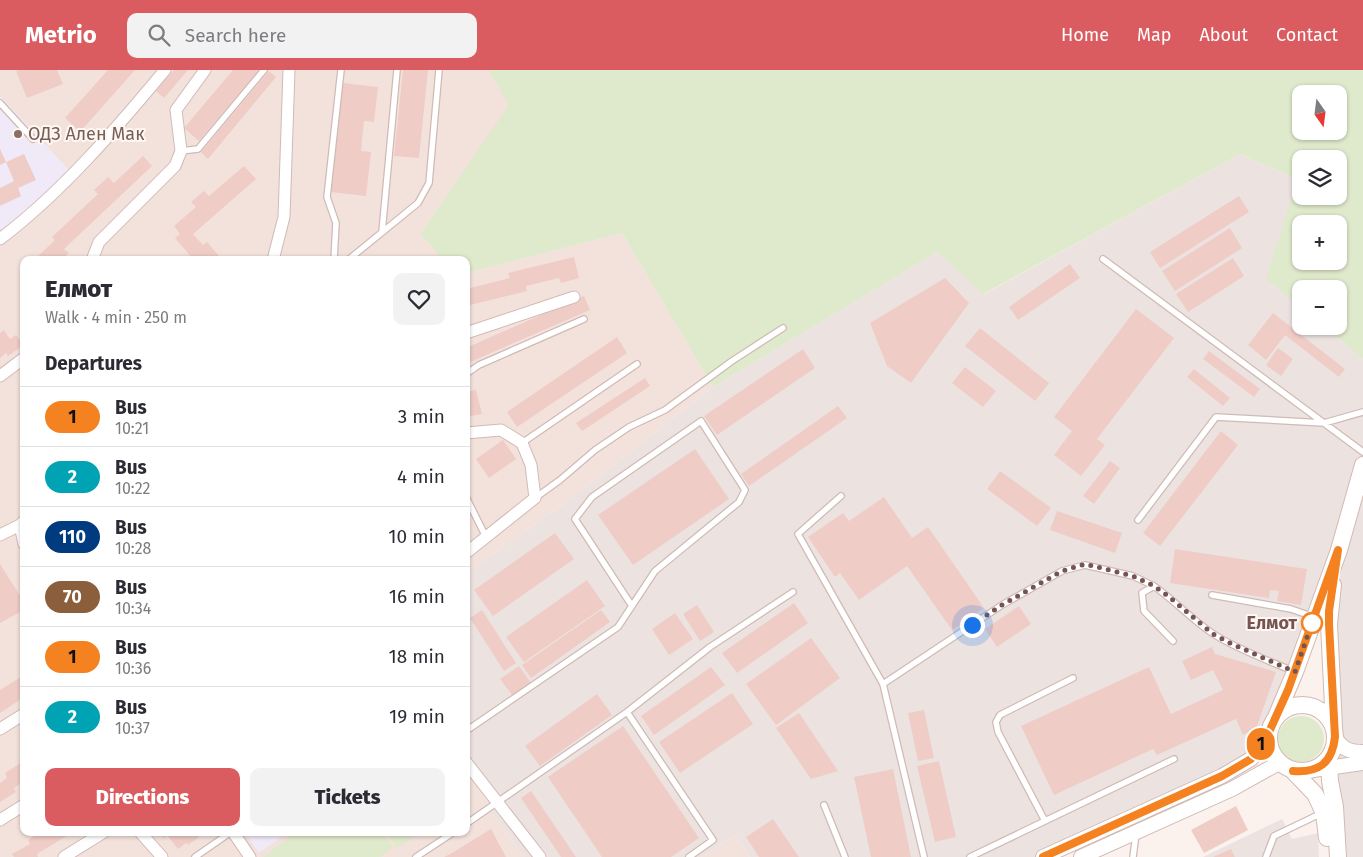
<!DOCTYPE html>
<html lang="en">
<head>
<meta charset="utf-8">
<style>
	:root { --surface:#fff; --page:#f2f2f3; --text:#2b2b33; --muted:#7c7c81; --line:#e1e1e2; --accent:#db5c60 }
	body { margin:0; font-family:"Fira Sans",sans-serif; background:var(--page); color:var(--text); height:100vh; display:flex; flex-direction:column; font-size:19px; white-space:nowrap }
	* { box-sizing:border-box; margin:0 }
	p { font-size:16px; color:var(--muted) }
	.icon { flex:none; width:28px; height:28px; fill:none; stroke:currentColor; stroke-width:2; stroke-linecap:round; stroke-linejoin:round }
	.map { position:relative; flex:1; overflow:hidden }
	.details { position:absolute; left:20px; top:186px; width:450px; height:580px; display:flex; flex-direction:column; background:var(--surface); border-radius:10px; box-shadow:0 1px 4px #0004 }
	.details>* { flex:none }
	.badge { padding:0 10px; border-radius:16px; font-size:18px; line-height:32px }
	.needle { width:32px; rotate:166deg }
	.tools { position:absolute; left:1292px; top:15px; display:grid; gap:10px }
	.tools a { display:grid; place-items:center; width:55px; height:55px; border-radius:10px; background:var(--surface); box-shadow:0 1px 4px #0004; font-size:25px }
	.you { position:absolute; width:25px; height:25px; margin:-12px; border:4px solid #fff; border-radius:50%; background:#1a73e8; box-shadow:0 0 0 8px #1a73e833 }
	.map>.badge { position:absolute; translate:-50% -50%; box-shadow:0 0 0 2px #fff }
	h2 { padding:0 25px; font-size:19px; line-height:45px }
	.round { display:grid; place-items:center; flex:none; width:52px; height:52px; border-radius:10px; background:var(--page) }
	.overview { display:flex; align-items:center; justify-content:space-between; height:85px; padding:0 25px }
	h1 { font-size:24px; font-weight:800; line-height:38px }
	.action { display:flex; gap:10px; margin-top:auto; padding:10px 25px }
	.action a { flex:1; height:58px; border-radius:10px; background:var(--accent); color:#fff; font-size:20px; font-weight:800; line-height:58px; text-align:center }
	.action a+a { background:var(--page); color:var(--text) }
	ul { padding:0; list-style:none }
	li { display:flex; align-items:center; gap:15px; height:60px; padding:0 25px; border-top:1px solid var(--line) }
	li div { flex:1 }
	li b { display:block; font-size:19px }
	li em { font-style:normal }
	li .badge { min-width:55px; font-weight:700; text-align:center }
	header { display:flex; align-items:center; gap:30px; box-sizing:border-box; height:70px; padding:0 25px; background:var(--accent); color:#fff }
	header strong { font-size:24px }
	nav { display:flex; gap:28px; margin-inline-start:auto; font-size:18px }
	.search { width:350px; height:45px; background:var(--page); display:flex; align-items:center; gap:12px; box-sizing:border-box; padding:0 18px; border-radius:10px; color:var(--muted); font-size:19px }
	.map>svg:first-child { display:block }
	.residential { fill:#f3e2db }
	.industrial { fill:#ece3e1 }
	.education { fill:#efe9f8 }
	.green { fill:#dfe9cb; fill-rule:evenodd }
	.building { fill:#efccc6 }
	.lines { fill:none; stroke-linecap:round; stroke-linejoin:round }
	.service-casing { stroke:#d0bab5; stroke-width:8 }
	.minor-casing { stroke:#d0bab5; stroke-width:13 }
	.tertiary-casing { stroke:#d0bab5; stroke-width:16 }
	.secondary-casing { stroke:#d3b9b2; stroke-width:18 }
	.service { stroke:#fff; stroke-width:5.5 }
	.minor { stroke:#fff; stroke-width:11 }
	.tertiary { stroke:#fff; stroke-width:14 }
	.secondary { stroke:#fff; stroke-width:16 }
	.line-casing { stroke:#fff; stroke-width:11 }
	.line { stroke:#f58220; stroke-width:8 }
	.walk { stroke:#765450; stroke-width:5; stroke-dasharray:0 9 }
	.education-dot { fill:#8d6e63; stroke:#fef7f3; stroke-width:2 }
	.stop-dot { fill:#fff; stroke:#f58220; stroke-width:2.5 }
	.labels { text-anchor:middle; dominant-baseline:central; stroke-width:4; stroke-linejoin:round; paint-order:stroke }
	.education-label { font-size:18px; fill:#785e54; stroke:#fef7f3; text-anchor:start }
	.stop-label { font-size:18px; font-weight:bold; fill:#765450; stroke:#fef7f3; text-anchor:end }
</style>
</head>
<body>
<header>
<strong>Metrio</strong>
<div class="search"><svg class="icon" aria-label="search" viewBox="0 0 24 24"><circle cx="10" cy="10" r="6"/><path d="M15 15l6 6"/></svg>Search here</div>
<nav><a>Home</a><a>Map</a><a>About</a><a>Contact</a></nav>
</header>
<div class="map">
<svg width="1363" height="787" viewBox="0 0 1363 787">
	<rect width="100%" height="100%" fill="#fbf2ed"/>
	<!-- residential -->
	<path class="residential" d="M 0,0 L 488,0 L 510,35 L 420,164 L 443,190 L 24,190 L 24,762 L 466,762 L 466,687 L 490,739 L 524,787 L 0,787 Z
		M 622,163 L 713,317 L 568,431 L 466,503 L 466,203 Z
		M 735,765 L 750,787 L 701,787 Z"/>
	<!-- industrial -->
	<path class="industrial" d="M 1240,84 L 1297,109 L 1267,209 L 1301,238 L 1301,256 L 1323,256 L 1363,289 L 1363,787 L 1340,787 L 1332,683 L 1334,677 L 1338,484 L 1269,662 L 1251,689 L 1043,787 L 750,787 L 735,765 L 701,787 L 524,787 L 490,739 L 466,687 L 466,503 L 568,431 L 713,317 L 937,182 L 984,224 Z
		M 1282,749 L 1292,769 L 1318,763 L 1319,787 L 1203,787 Z"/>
	<!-- education -->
	<path class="education" d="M 0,27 L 1,27 L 70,101 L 0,164 Z
		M 245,763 L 287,763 L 259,783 Z"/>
	<!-- green -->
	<path class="green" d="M 488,0 L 1363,0 L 1363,289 L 1323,256 L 1339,256 L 1339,219 L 1301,219 L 1301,238 L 1266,209 L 1297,109 L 1240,84 L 983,224 L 937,182 L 713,317 L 622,163 L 466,203 L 466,190 L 443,190 L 420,164 L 509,35 ZM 1301,24 L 1339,24 L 1339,61 L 1301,61 ZM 1301,89 L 1339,89 L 1339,126 L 1301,126 ZM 1301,154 L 1339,154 L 1339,191 L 1301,191 Z
		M1278 669a23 23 0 1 1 46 0a23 23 0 1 1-46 0Z
		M 297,762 L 382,763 L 393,777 L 380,787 L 263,787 Z
		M 386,763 L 420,763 L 397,778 Z"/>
	<!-- building -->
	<path class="building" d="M 19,0 L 57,0 L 63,14 L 27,28 L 16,1 Z
		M 108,0 L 135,0 L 80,62 L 65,48 Z
		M 174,0 L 188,0 L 164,28 L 156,21 Z
		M 233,0 L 259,0 L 199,71 L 184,58 Z
		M 403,0 L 428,0 L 419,88 L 394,86 Z
		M 269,1 L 276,7 L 208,89 L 201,82 Z
		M 343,13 L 378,17 L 374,52 L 364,51 L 361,81 L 371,82 L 366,126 L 331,122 Z
		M 0,79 L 6,92 L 0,95 Z
		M 24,84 L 36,110 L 18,118 L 21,126 L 0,136 L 0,118 L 14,111 L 6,92 Z
		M 143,86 L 152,96 L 64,179 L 69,183 L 62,190 L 34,190 L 55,170 L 52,167 L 98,124 L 94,120 L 108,107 L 114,113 Z
		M 244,96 L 256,109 L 193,164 L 203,175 L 207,172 L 219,186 L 214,190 L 194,190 L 175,168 L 180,164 L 174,156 L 196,137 L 191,132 L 204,121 L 209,126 Z
		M 1239,126 L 1249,142 L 1160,198 L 1150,182 Z
		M 1230,158 L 1242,178 L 1175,221 L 1162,201 Z
		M 574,187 L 579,208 L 561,213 L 559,208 L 526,216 L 527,221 L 466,236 L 466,219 L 510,208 L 508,203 Z
		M 1233,188 L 1244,206 L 1188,242 L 1176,224 Z
		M 1070,194 L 1080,208 L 1018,250 L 1009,237 Z
		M 945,208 L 969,233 L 911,313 L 887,296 L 870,253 Z
		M 584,226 L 590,240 L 468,293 L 466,278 Z
		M 1136,239 L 1174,268 L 1097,369 L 1105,375 L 1081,406 L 1054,385 L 1072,361 L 1054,347 Z
		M 1273,243 L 1345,299 L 1339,307 L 1285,265 L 1266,290 L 1248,275 Z
		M 980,258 L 1049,313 L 1035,331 L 965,276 Z
		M 4,260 L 10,269 L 16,265 L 24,275 L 8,286 L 6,283 L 0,288 L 0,263 Z
		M 617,267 L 627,283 L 517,357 L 507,342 Z
		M 1278,278 L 1293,289 L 1281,306 L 1266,295 Z
		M 803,279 L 815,298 L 717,365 L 704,346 Z
		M 1209,281 L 1260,319 L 1254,327 L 1203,289 Z
		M 965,297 L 996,321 L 983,337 L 952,313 Z
		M 1194,299 L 1230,328 L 1223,336 L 1187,307 Z
		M 645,308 L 650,316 L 582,361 L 576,353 Z
		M 476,320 L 482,344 L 466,347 L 466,322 Z
		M 838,336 L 847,348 L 749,416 L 741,404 Z
		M 1221,361 L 1238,375 L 1160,476 L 1143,463 Z
		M 503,370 L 516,389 L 489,408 L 476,389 Z
		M 695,379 L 729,429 L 633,495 L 598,445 Z
		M 1110,391 L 1120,398 L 1094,434 L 1083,426 Z
		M 1000,401 L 1051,438 L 1037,456 L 987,419 Z
		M 884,427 L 912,468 L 928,457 L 984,538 L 952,560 L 907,496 L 859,530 L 840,503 L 835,507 L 808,467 L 843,443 L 849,451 Z
		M 1057,441 L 1122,463 L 1115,483 L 1050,460 Z
		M 555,463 L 574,489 L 493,546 L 474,520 Z
		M 1175,479 L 1307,499 L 1301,535 L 1277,531 L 1279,521 L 1270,520 L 1269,528 L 1170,513 Z
		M 0,494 L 24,532 L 24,540 L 0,553 Z
		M 587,510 L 605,536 L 524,592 L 506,567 Z
		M 794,533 L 808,553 L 737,603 L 722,583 Z
		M 697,535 L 714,562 L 700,571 L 683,544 Z
		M 1019,536 L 1031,554 L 997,577 L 985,559 Z
		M 482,540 L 516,593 L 504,601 L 470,548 Z
		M 601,540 L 610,552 L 531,608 L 522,595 Z
		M 675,543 L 693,569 L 669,585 L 652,559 Z
		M 811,568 L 840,608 L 776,655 L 746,614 Z
		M 1212,577 L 1215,584 L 1276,602 L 1256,659 L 1243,665 L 1236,649 L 1157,685 L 1153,679 L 1054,725 L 1021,656 L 1149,597 L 1171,644 L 1223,620 L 1213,600 L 1191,610 L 1182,591 Z
		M 519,596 L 531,613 L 512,625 L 500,609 Z
		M 711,597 L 725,615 L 654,665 L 641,646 Z
		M 24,605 L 24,627 L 0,643 L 0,620 Z
		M 732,623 L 753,654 L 680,703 L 659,672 Z
		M 597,624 L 612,645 L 540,696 L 525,676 Z
		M 924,640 L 934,688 L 918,691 L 908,643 Z
		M 799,643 L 838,701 L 811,709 L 776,658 Z
		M 623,656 L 699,768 L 671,787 L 602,787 L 548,707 Z
		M 24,691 L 24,711 L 14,718 L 16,722 L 0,732 L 0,713 L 7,708 L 5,703 Z
		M 939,691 L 956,767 L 935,772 L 917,696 Z
		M 893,699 L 911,787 L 871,787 L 854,707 Z
		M 531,721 L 576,787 L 561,787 L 521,728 Z
		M 1236,736 L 1248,760 L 1204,783 L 1191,760 Z
		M 773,749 L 799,787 L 759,787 L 746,767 Z
		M 491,759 L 506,787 L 444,787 L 452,783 Z
		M 40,762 L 73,762 L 37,784 L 38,787 L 14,787 L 12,784 L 30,774 L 28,770 Z
		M 160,762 L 199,762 L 197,765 L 199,767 L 188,775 L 186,773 L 178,779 L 167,765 L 164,768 Z
		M 1231,779 L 1235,787 L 1213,787 Z"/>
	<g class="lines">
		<defs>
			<path id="service" d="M 0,33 L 33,69
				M 181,81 L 198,79 L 264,0
				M 382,162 L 397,0
				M 1103,189 L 1363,382
				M 334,190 L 336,153 L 327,127 L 341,0
				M 348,190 L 418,133 L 429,113 L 439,0
				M 466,304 L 479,295 L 584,249
				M 522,373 L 637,294
				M 841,426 L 798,464 L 883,614 L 924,787
				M 466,427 L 486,467
				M 535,428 L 560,410 L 595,380 L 629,357 L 665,340 L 732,291 L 783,258
				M 1138,450 L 1216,347 L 1324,353 L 1363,342
				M 1212,525 L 1291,539 L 1314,547
				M 1173,571 L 1144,541 L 1142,523 L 1154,516 C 1175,531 1193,551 1215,565 C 1239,580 1267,590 1293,601
				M 883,614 L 1002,535 L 1062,501 L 1085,495 L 1133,506 L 1154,516
				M 627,642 L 713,770 L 689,787
				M 466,661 L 618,557 L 655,501 L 739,432 L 745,420 L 701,351 L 592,427 L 575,449 L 632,536
				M 824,735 L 845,787
				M 1045,751 L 998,662 L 996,652 L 1000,645 L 1073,608
				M 466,754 L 627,642 L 710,577 L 793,522
				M 195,787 L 231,762
				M 416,787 L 454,762
				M 970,787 L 1174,689
				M 1133,787 L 1136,764
				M 1266,787 L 1274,766 L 1322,743"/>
			<path id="minor" d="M 0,169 C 62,122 115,60 165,0
				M 92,190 L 99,172 L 175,96 L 181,81 L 176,40 L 205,0
				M 273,190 L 284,147 L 289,0
				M 466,263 L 574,227
				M 0,306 L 24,288
				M 466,363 L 501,360 L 522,373 L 531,395 L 535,428 L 466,483
				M 20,455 L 24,474
				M 0,465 L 20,455 L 24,451
				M 0,659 L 24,644
				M 466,692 L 540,787
				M 0,750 L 24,735
				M 140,762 L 162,787
				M 233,762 L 250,787
				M 64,787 L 104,762"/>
			<path id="tertiary" d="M 1335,667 C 1342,679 1349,682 1363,682
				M 1313,700 L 1363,693
				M 1043,787 L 1222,706 L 1251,689 L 1269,662
				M 1081,787 L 1232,719 L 1279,693"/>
			<path id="secondary" d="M 1333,515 L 1329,554 L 1334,657
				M1269 668a33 33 0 1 1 66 0a33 33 0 1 1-66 0Z
				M 1276,647 L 1295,602 L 1339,480 L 1363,395
				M 1329,689 L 1330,711 L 1335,737 L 1338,787
				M 1293,701 L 1315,724 L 1324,743 L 1327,768"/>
		</defs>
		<!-- service casing -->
		<use href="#service" class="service-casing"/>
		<!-- minor casing -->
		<use href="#minor" class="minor-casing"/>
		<!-- tertiary casing -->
		<use href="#tertiary" class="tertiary-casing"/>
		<!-- secondary casing -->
		<use href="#secondary" class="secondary-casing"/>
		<!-- service -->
		<use href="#service" class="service"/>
		<!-- minor -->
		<use href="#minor" class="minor"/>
		<!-- tertiary -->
		<use href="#tertiary" class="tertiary"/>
		<!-- secondary -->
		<use href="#secondary" class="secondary"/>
	</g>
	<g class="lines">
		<defs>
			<path id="line" d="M 1043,787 L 1222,706 L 1251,689 L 1269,662 L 1288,620 L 1338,480 L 1329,541 L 1329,554 L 1335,667 C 1332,693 1319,703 1293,701"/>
		</defs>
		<!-- line casing -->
		<use href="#line" class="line-casing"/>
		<!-- line -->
		<use href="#line" class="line"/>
		<!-- walk -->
		<path class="walk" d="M 972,555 L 1002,535 L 1062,501 L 1085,494 L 1133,506 L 1154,516 L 1168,526 L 1213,564 L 1232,574 L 1295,602 L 1312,553"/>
	</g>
	<!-- markers -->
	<circle class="education-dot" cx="18" cy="64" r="5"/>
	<circle class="stop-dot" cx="1312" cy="553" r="10"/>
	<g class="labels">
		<!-- education labels -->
		<g class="education-label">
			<text x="28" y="64">ОДЗ Ален Мак</text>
		</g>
		<!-- stop labels -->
		<g class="stop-label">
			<text x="1297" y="553">Елмот</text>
		</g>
	</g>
</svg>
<div class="tools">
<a><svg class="needle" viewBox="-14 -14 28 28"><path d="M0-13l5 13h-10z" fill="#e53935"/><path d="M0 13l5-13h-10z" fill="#7c7c81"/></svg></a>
<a><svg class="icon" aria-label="layers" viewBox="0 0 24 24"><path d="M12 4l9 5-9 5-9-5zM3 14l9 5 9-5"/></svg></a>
<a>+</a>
<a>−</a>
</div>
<div class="you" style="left:972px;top:555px"></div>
<b class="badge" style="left:1261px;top:674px;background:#f58220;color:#111">1</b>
<section class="details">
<div class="overview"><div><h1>Елмот</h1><p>Walk · 4 min · 250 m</p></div><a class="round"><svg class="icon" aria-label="heart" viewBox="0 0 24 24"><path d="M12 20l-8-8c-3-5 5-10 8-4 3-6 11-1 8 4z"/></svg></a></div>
<h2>Departures</h2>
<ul>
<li><span class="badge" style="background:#f58220;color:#111">1</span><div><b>Bus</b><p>10:21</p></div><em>3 min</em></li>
<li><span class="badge" style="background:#00a3b4;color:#fff">2</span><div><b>Bus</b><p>10:22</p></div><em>4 min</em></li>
<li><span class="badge" style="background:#003b80;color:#fff">110</span><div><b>Bus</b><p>10:28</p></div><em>10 min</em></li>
<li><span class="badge" style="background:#8b5e3c;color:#fff">70</span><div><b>Bus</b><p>10:34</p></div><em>16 min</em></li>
<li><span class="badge" style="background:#f58220;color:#111">1</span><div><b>Bus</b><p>10:36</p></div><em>18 min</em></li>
<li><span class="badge" style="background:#00a3b4;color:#fff">2</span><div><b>Bus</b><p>10:37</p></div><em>19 min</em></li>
</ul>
<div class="action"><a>Directions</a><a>Tickets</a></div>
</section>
</div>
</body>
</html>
